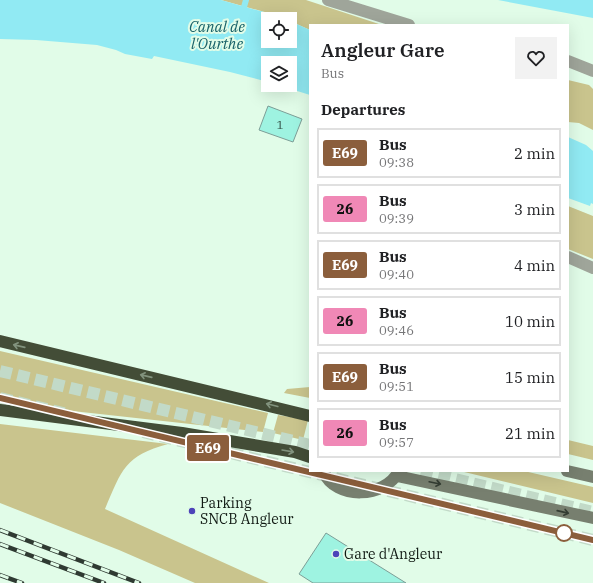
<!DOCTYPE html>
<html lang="en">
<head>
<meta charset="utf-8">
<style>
	:root { --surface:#fff; --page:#f2f2f2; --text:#202124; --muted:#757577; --line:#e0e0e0 }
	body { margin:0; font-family:"IBM Plex Serif",serif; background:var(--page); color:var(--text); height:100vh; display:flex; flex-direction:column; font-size:15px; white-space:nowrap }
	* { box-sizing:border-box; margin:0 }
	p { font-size:13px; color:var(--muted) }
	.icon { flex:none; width:22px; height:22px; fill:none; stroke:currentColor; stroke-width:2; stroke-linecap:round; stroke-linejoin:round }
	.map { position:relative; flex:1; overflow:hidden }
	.panel { position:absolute; left:309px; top:24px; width:260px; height:448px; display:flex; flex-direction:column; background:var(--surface); border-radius:0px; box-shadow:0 4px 16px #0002 }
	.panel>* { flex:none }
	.badge { padding:0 8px; border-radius:3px; font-size:14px; line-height:26px }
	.fabs { position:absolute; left:261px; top:12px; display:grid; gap:8px }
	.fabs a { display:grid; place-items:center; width:36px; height:36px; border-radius:0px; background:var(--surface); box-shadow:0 4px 16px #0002; font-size:20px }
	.map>.badge { position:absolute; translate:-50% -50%; box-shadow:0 0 0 2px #fff }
	h2 { padding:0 12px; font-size:15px; line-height:36px }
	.round { display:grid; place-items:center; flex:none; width:42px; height:42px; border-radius:0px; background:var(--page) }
	.overview { display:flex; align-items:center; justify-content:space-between; height:68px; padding:0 12px }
	h1 { font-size:19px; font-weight:600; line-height:30px }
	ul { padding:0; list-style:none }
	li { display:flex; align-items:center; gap:12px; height:50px; margin:0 8px 6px; padding:0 4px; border:2px solid var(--line); border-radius:0px }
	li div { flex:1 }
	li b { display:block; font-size:15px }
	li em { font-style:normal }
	li .badge { min-width:44px; font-weight:700; text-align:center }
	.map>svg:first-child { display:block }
	.green { fill:#c9c48d }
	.water { fill:#91eaf3 }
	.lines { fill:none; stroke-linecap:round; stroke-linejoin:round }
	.stream { stroke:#91eaf3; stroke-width:6 }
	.building { fill:#9ef3e1; stroke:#7d9e97 }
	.highway-tunnel { stroke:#c2dac8; stroke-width:12; stroke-dasharray:12 6; stroke-linecap:butt }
	.street { stroke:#9fa59a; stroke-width:12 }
	.secondary { stroke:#777f6f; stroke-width:12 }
	.highway { stroke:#434d37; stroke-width:12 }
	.rail-casing { stroke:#2f3a32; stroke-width:4.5 }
	.rail { stroke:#e1fce8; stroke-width:3; stroke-dasharray:9; stroke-linecap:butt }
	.oneway { stroke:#82937e }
	.oneway2 { stroke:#343d33 }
	.line-casing { stroke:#fff; stroke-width:9 }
	.line { stroke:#8b5e3c; stroke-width:6 }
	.poi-dot { fill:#4d43b9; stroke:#e1fce8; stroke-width:1.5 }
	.stop-dot { fill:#fff; stroke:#8b5e3c; stroke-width:2 }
	.labels { text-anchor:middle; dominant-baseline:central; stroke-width:4; stroke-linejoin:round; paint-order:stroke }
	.number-label { font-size:12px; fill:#345046 }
	.poi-label { font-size:14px; fill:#101913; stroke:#e1fce8; text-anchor:start }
	.water-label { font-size:15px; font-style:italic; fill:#186269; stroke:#e1fce8 }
</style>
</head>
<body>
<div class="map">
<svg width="593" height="583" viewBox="0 0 593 583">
	<rect width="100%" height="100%" fill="#e1fce8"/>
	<!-- green -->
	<path class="green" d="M 221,0 L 306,0 L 382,25 L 310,25 L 310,30 L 290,21 L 290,19 Z
		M 568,80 L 589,85 L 593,89 L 593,130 L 579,123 L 568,122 Z
		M 568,206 L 593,216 L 593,259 L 568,249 Z
		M 0,351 L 268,413 L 263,432 L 0,403 Z
		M 310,387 L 310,398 L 284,393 L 287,389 Z
		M 278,415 L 308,420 L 303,440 L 273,433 Z
		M 0,424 L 168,444 C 125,456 122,469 105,509 L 269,583 L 195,583 L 119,550 L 0,503 Z
		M 568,440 L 593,446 L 593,460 L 568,454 Z
		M 460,471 L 524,471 L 593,487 L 593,503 Z"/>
	<!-- water -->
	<path class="water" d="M 0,0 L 221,0 L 281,17 L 286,19 L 268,19 L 268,41 L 290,41 L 290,21 L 310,30 L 310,95 L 278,85 L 290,85 L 290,63 L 268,63 L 268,82 L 230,72 L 154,56 L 152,59 L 125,54 L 116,50 L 97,45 L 36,40 L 0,39 Z
		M 498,0 L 593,0 L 593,18 Z
		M 568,137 L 586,145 L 593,151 L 593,204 L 591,203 L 590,206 L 568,198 Z"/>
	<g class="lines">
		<!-- stream -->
		<path class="stream" d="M 244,7 L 246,0"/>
	</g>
	<!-- building -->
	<path class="building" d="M 268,106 L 302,119 L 293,142 L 259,130 Z
		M 326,533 L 406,583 L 313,583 L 299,574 Z"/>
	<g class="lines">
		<!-- highway-tunnel -->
		<path class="highway-tunnel" d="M 0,371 L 310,445
			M 0,398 L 67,414
			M 143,432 L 593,540
			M 421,471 L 593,512"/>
		<!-- street -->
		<path class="street" d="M 328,0 L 409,25
			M 568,61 L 593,71
			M 568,257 L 593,268"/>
		<!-- secondary -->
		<path class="secondary" d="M 323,471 C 336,501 385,498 399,471
			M 567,471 L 593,477
			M 397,476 L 593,518"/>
		<!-- highway -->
		<path class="highway" d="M 0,341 L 310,416
			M 0,410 L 182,433 L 295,452 L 310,457"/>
		<defs>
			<path id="rail" d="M 0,530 L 139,583
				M 0,544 L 104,583
				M 0,575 L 22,583"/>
		</defs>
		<!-- rail casing -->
		<use href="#rail" class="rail-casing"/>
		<!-- rail -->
		<use href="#rail" class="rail"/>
	</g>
	<!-- one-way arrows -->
	<defs><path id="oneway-shaft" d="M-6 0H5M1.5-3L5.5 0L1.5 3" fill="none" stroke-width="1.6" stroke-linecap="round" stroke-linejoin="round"/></defs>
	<g class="oneway">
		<use href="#oneway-shaft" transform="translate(19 346) rotate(-167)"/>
		<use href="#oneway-shaft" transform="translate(146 376) rotate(-167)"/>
		<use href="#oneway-shaft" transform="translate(272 405) rotate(-166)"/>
		<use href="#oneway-shaft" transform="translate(288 451) rotate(10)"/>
	</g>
	<g class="oneway2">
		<use href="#oneway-shaft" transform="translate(435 483) rotate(12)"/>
		<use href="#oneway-shaft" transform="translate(563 512) rotate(13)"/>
	</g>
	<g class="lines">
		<defs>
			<path id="line" d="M 0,398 L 593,540"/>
		</defs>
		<!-- line casing -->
		<use href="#line" class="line-casing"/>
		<!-- line -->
		<use href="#line" class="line"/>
	</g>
	<!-- markers -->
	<g class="poi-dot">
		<circle cx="192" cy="511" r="4"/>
		<circle cx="336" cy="554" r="4"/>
	</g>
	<circle class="stop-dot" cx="564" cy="533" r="8"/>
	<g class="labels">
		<!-- number labels -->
		<g class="number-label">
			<text x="280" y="124">1</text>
		</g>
		<!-- poi labels -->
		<g class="poi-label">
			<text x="200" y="503">Parking<tspan x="200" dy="16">SNCB Angleur</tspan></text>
			<text x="344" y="554">Gare d'Angleur</text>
		</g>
		<!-- water labels -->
		<g class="water-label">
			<text x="217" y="26">Canal de<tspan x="217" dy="17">l'Ourthe</tspan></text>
		</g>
	</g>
</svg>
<div class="fabs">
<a><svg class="icon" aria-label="locate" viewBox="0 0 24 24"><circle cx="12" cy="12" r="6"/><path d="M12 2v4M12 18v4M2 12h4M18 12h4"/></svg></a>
<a><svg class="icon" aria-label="layers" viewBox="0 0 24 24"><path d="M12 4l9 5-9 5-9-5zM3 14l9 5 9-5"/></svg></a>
</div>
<b class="badge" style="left:208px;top:448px;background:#8b5e3c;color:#fff">E69</b>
<section class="panel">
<div class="overview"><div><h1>Angleur Gare</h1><p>Bus</p></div><a class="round"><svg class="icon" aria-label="heart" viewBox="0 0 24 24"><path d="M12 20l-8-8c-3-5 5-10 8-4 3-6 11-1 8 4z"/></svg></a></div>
<h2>Departures</h2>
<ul>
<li><span class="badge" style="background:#8b5e3c;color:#fff">E69</span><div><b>Bus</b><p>09:38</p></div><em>2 min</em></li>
<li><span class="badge" style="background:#f088b6;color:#111">26</span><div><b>Bus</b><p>09:39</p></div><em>3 min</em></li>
<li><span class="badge" style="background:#8b5e3c;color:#fff">E69</span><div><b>Bus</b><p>09:40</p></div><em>4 min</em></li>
<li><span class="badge" style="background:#f088b6;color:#111">26</span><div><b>Bus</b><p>09:46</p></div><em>10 min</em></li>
<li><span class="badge" style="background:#8b5e3c;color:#fff">E69</span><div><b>Bus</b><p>09:51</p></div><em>15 min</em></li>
<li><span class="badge" style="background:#f088b6;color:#111">26</span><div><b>Bus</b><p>09:57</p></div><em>21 min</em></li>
</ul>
</section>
</div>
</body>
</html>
